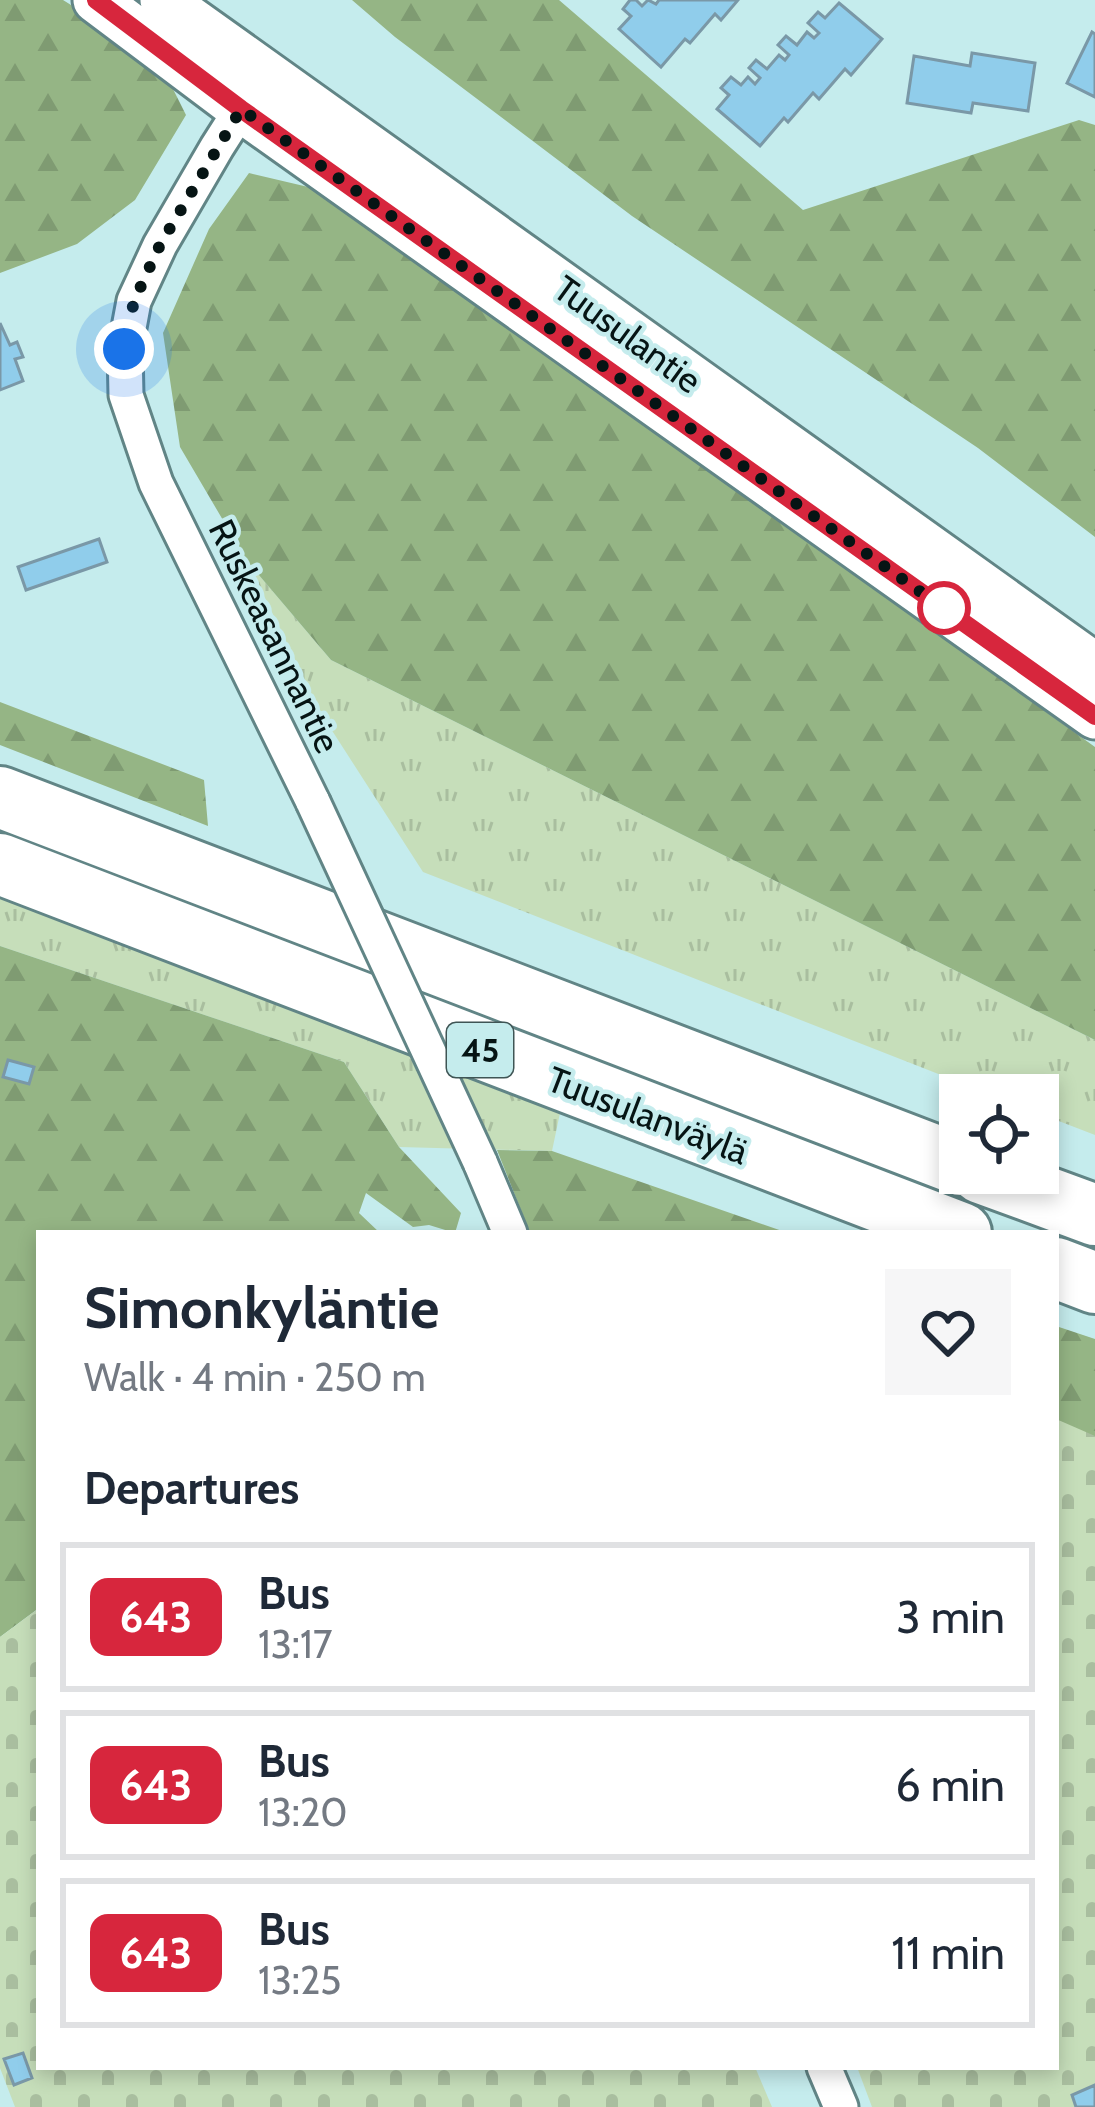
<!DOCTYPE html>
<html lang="en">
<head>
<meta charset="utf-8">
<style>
	:root { --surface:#fff; --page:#f6f6f7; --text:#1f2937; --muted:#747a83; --line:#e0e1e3 }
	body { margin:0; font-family:Cabin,sans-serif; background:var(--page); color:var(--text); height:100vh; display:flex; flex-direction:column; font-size:45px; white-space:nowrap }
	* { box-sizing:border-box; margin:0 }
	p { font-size:39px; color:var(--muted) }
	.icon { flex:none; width:66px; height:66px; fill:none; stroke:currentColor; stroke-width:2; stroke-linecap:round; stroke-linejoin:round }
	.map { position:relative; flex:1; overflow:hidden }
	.sheet { position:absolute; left:36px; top:1230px; width:1023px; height:840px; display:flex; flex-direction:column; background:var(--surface); border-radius:0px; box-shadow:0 6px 18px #0003 }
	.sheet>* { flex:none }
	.badge { padding:0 24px; border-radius:18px; font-size:42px; line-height:78px }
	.controls { position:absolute; left:939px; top:1074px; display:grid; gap:24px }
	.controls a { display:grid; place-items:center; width:120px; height:120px; border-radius:0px; background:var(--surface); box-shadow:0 6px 18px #0003; font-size:60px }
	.you { position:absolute; width:60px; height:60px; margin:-30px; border:9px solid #fff; border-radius:50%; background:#1a73e8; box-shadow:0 0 0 18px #1a73e833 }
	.map>.badge { position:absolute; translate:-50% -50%; box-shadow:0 0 0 6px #fff }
	h2 { padding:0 48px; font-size:45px; line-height:108px }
	.round { display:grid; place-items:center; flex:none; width:126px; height:126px; border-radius:0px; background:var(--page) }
	.headline { display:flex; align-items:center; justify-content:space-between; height:204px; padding:0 48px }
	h1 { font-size:57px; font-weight:800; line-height:90px }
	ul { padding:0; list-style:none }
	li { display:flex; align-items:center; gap:36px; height:150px; margin:0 24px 18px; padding:0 24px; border:6px solid var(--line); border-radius:0px }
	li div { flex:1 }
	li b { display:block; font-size:45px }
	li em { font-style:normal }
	li .badge { min-width:132px; font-weight:700; text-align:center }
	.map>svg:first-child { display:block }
	.grass { fill:url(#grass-tufts) }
	.forest { fill:url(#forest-firs) }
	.cemetery { fill:url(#cemetery-stones) }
	.building { fill:#90cdeb; stroke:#7a98a7; stroke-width:3 }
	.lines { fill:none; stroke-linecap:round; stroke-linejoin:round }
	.minor-casing { stroke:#618586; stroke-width:39 }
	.secondary-casing { stroke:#618586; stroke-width:51 }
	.motorway-casing { stroke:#618586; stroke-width:66 }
	.minor { stroke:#fff; stroke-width:33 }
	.secondary { stroke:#fff; stroke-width:45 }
	.motorway { stroke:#fff; stroke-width:60 }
	.minor-bridge-casing { stroke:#618586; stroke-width:39; stroke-linecap:butt }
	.minor-bridge { stroke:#fff; stroke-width:33 }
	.line-casing { stroke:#fff; stroke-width:27 }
	.line { stroke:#d7263d; stroke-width:18 }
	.walk { stroke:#061414; stroke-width:12; stroke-dasharray:0 21.6 }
	.stop-dot { fill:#fff; stroke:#d7263d; stroke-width:6 }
	.labels { text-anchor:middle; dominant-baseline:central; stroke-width:9; stroke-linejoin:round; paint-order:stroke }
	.shield { fill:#c5eced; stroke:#3f5555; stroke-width:3 }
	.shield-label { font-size:33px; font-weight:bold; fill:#061414 }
	.street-label { font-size:36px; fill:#061414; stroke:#c5eced }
</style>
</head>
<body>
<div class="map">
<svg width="1095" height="2107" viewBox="0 0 1095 2107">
	<defs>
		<pattern id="grass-tufts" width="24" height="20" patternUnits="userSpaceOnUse" patternTransform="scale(3)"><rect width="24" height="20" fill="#c6deba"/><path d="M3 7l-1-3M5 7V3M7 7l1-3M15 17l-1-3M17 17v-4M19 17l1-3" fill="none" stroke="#a9be9f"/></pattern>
		<pattern id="forest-firs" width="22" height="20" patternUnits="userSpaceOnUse" patternTransform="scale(3)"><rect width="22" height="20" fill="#95b585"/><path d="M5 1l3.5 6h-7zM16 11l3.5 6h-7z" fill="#7f9b72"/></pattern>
		<pattern id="cemetery-stones" width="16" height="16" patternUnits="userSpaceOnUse" patternTransform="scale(3)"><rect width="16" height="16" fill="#c6deba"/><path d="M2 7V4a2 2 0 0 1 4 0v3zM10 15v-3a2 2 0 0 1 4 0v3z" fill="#a9be9f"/></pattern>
	</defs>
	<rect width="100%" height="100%" fill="#c5eced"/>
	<!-- grass -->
	<path class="grass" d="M 247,561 L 331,660 L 1095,1040 L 1095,1135 L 1038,1113 L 1038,1095 L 992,1095 L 423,872 L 322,715 Z
		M 0,893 L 560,1113 L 552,1151 L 399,1147 L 344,1062 L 0,946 Z"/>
	<!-- forest -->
	<path class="forest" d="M 0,0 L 63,0 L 158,59 L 186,115 L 135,200 L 77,244 L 0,273 Z
		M 352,0 L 559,0 L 803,210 L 1079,120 L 1095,125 L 1095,537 L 978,448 L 632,216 L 395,37 Z
		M 249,173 L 321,190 L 1095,747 L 1095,1040 L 331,660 L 247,561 L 180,447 L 163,333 L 209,229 Z
		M 0,702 L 204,780 L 208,826 L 0,745 Z
		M 0,946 L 344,1062 L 399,1147 L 461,1213 L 455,1233 L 429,1225 L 413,1227 L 366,1193 L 359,1213 L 380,1233 L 39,1233 L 39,1608 L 0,1637 Z
		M 497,1150 L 552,1151 L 788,1233 L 530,1233 Z
		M 1056,1326 L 1095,1339 L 1095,1599 L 1056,1498 Z"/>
	<!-- cemetery -->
	<path class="cemetery" d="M 1056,1419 L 1095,1436 L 1095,2107 L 872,2107 L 857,2067 L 1056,2067 Z
		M 39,1608 L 39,2067 L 755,2067 L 772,2107 L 15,2107 L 0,2068 L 0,1637 Z"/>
	<!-- building -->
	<path class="building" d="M 630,0 L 636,0 L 642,6 L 648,0 L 656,4 L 659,0 L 738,0 L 721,20 L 715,14 L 690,43 L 685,39 L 661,67 L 619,29 L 631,16 L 623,9 Z
		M 839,3 L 882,39 L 851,75 L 845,69 L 819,99 L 813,93 L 788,122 L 784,118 L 760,146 L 717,109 L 729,95 L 721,88 L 731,77 L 741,85 L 748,77 L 755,84 L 760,78 L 749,68 L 756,60 L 767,69 L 779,55 L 785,60 L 789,55 L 778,45 L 786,36 L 797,45 L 807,32 L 814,38 L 819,33 L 808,23 L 818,12 L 825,18 Z
		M 1092,32 L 1095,34 L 1095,97 L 1067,83 Z
		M 972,53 L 1035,63 L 1028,111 L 973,103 L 971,113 L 907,103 L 914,56 L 970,66 Z
		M 0,323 L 10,345 L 17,342 L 23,357 L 15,359 L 23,381 L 0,390 Z
		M 99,539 L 107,562 L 26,590 L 18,567 Z
		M 8,1060 L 34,1067 L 29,1084 L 3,1077 Z
		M 23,2053 L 32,2078 L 14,2085 L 4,2059 Z
		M 1095,2085 L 1095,2107 L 1076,2107 L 1072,2095 Z"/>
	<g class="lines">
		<defs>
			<path id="minor" d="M 252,92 L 217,147 L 160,245 L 134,301 L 125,349 L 126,395 L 156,483 L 313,802
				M 480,1162 L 510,1233
				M 824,2067 L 841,2107"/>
			<path id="secondary" d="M 96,0 L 241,109 L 1095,716
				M 163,0 L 1095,666"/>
			<path id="motorway" d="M 0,797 L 960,1165
				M 0,864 L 961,1233
				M 981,1173 L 1095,1215
				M 1056,1268 L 1095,1283"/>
		</defs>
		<!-- minor casing -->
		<use href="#minor" class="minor-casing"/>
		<!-- secondary casing -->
		<use href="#secondary" class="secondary-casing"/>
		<!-- motorway casing -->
		<use href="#motorway" class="motorway-casing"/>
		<!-- minor -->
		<use href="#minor" class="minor"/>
		<!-- secondary -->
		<use href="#secondary" class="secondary"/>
		<!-- motorway -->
		<use href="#motorway" class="motorway"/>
		<defs>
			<path id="minor-bridge" d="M 313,802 L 480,1162"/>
		</defs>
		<!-- minor-bridge casing -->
		<use href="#minor-bridge" class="minor-bridge-casing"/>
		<!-- minor-bridge -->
		<use href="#minor-bridge" class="minor-bridge"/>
	</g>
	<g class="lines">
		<defs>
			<path id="line" d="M 96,0 L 241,109 L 1095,716"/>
		</defs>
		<!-- line casing -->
		<use href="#line" class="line-casing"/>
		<!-- line -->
		<use href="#line" class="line"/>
		<!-- walk -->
		<path class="walk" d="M 124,349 L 134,301 L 160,245 L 241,109 L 946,610 L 944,608"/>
	</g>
	<!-- markers -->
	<circle class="stop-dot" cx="944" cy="608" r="24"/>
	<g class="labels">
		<!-- shield labels -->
		<rect class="shield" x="447" y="1023" width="66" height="54" rx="9"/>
		<g class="shield-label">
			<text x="480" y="1050">45</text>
		</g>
		<!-- street labels -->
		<g class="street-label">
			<text transform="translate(628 334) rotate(36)">Tuusulantie</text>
			<text transform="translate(275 636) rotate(64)">Ruskeasannantie</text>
			<text transform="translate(648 1115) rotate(21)">Tuusulanväylä</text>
		</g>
	</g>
</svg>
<div class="controls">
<a><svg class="icon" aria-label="locate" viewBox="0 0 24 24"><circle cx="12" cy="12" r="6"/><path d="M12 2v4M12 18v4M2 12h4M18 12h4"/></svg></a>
</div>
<div class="you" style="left:124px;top:349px"></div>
<section class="sheet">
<div class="headline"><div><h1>Simonkyläntie</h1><p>Walk · 4 min · 250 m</p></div><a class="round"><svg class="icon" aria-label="heart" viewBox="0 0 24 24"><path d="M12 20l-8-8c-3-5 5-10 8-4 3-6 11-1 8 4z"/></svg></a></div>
<h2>Departures</h2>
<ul>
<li><span class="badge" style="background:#d7263d;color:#fff">643</span><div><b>Bus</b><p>13:17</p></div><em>3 min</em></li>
<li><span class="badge" style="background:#d7263d;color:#fff">643</span><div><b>Bus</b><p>13:20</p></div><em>6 min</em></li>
<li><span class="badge" style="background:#d7263d;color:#fff">643</span><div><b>Bus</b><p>13:25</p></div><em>11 min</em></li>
</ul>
</section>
</div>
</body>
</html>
